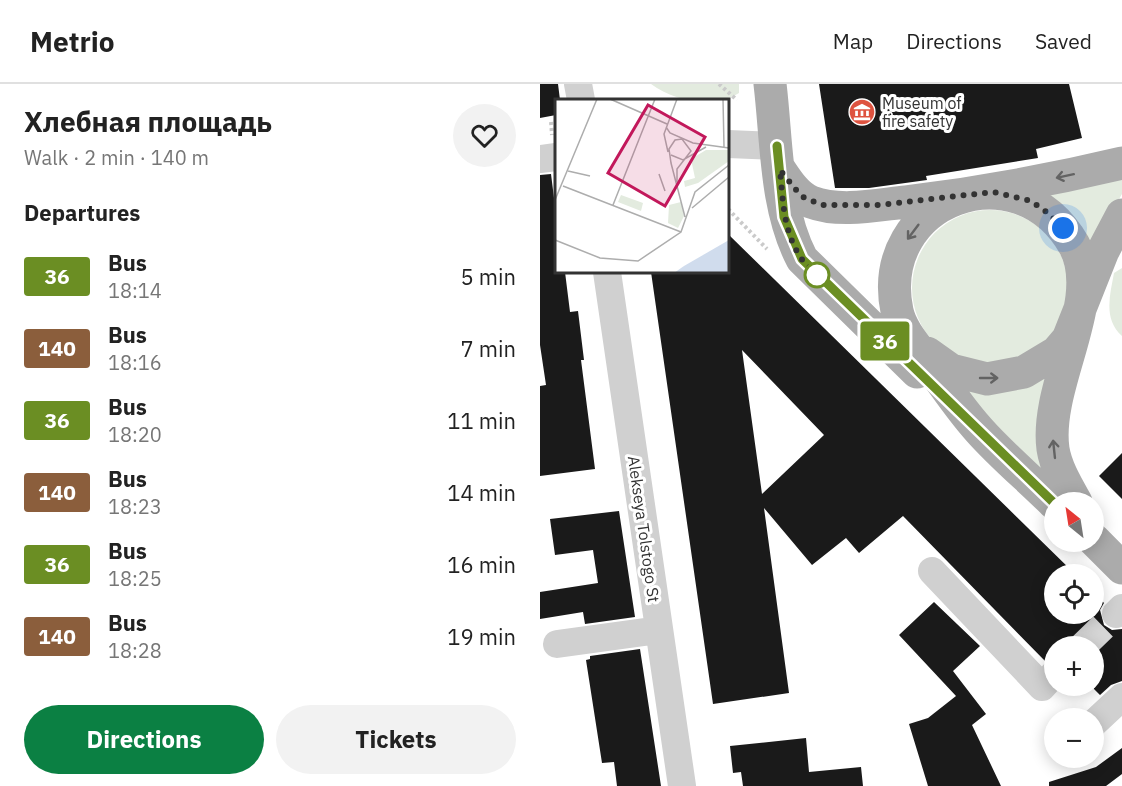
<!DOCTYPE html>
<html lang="en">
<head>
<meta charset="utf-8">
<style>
	:root { --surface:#fff; --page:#f2f2f2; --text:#222; --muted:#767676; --line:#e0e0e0; --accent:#0b8043 }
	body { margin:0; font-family:"IBM Plex Sans",sans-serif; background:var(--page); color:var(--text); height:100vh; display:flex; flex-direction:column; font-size:22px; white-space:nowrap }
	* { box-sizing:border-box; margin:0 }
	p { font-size:20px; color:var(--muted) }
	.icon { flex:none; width:33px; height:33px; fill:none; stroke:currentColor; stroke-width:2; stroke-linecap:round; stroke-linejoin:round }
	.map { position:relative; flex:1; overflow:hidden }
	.details { display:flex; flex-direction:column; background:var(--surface); width:540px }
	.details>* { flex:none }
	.badge { padding:0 12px; border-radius:4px; font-size:21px; line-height:39px }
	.needle { width:39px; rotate:330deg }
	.tools { position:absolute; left:504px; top:408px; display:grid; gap:12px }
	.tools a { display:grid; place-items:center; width:60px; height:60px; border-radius:50%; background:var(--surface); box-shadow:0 3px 15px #0003; font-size:30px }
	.you { position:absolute; width:30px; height:30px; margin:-15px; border:4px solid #fff; border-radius:50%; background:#1a73e8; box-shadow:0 0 0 9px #1a73e833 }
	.map>.badge { position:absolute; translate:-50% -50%; box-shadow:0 0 0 3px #fff }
	h2 { padding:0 24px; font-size:22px; line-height:54px }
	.round { display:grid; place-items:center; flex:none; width:63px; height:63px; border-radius:32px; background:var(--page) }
	.headline { display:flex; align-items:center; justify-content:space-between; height:102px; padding:0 24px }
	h1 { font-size:28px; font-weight:700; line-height:45px }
	.cta { display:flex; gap:12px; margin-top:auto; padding:12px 24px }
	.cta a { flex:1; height:69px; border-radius:36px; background:var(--accent); color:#fff; font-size:24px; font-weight:700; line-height:69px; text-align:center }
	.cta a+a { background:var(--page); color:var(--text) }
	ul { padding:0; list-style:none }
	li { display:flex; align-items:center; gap:18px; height:72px; padding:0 24px }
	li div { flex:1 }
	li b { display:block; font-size:22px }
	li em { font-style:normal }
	li .badge { min-width:66px; font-weight:700; text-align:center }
	header { display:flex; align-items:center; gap:36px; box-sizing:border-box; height:84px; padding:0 30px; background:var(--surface); border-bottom:2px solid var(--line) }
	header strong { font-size:28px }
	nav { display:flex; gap:33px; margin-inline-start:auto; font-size:21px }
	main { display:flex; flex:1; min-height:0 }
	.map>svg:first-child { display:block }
	.green { fill:#e3ebdf }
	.building { fill:#1a1a1a; fill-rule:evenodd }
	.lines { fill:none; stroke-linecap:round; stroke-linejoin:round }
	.minor-tunnel { stroke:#d6d6d6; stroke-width:28; stroke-dasharray:28 14; stroke-linecap:butt }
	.path { stroke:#cacaca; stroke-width:4; stroke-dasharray:3 3; stroke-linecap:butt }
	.minor { stroke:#d0d0d0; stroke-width:28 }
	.major { stroke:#ababab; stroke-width:33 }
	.oneway { stroke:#636363 }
	.line-casing { stroke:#fff; stroke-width:14 }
	.line { stroke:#6b8e23; stroke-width:9 }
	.walk { stroke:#333; stroke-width:6; stroke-dasharray:0 10.8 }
	.stop-dot { fill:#fff; stroke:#6b8e23; stroke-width:3 }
	.labels { text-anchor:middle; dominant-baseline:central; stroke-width:6; stroke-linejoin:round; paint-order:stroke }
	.poi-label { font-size:16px; fill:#333; stroke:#fff; text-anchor:start }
	.street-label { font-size:16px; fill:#333; stroke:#fff }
	.inset-road { fill:none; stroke:#adadad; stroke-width:1.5 }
	.view { fill:#c2185b; fill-opacity:0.15; stroke:#c2185b; stroke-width:3 }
	.inset-edge { fill:none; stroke:#333; stroke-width:3 }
</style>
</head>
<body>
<header>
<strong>Metrio</strong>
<nav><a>Map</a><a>Directions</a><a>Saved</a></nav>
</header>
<main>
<section class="details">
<div class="headline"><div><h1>Хлебная площадь</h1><p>Walk · 2 min · 140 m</p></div><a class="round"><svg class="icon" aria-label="heart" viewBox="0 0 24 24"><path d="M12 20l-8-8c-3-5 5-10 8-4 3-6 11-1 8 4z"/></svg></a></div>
<h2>Departures</h2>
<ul>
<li><span class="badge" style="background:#6b8e23;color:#fff">36</span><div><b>Bus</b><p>18:14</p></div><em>5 min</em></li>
<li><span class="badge" style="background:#8b5e3c;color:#fff">140</span><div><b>Bus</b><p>18:16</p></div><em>7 min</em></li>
<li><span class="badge" style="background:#6b8e23;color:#fff">36</span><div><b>Bus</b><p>18:20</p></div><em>11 min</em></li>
<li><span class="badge" style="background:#8b5e3c;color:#fff">140</span><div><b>Bus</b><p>18:23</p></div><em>14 min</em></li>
<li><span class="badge" style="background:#6b8e23;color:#fff">36</span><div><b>Bus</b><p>18:25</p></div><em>16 min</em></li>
<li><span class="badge" style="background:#8b5e3c;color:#fff">140</span><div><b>Bus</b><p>18:28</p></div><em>19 min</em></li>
</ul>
<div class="cta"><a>Directions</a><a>Tickets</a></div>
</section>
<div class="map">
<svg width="582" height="702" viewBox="0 0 582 702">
	<rect width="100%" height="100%" fill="#fff"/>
	<!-- green -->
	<path class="green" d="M 111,0 L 199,0 L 199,9 C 172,25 136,18 111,0 Z
		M 582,92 L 582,110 L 545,173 L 499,110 Z
		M372 204a78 78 0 1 1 156 0a78 78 0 1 1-156 0Z
		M 582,184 L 582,252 C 563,235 570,211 574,189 Z
		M 505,285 L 507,391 L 410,296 Z"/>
	<!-- building -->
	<path class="building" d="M 0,0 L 18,0 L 20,16 L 16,16 L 16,31 L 0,34 Z
		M 279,0 L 529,0 L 542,54 L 496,65 L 498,74 L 386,92 L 387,96 L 329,104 L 295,104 Z
		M 11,90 L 16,130 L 16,188 L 25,188 L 30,228 L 38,227 L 44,276 L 41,276 L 55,385 L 0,392 L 0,302 L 6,301 L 0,261 L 0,91 Z
		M 188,150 L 535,490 L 514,490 L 514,530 L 554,530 L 554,508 L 564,519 L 560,526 L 564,541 L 572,546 L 582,545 L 582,597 L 571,601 L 560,611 L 554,605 L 554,562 L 514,562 L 514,574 L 505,577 L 363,432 L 319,469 L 306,454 L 272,481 L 224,424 L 249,609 L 173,620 L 111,188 L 188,188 ZM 202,266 L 284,351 L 222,410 Z
		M 582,369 L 582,415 L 559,392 Z
		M 79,427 L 95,533 L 45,540 L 43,528 L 0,535 L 0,508 L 58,499 L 53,466 L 15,471 L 10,435 Z
		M 394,518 L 440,562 L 413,587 L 446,630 L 432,641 L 461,702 L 388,702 L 369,640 L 388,634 L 416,612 L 359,551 Z
		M 100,565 L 121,702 L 77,702 L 74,678 L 62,679 L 46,576 L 50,575 L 50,572 Z
		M 266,654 L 269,688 L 321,683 L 323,702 L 203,702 L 201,688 L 193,689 L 190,662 Z
		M 582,664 L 582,690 L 566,702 L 509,702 L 509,698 L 556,683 Z"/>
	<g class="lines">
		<!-- minor-tunnel -->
		<path class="minor-tunnel" d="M 543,562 L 576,530"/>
		<!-- path -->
		<path class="path" d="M 179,0 L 197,16
			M 11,38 L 12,51
			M 188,125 L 227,165
			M 521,458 L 528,465"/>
		<!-- minor -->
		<path class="minor" d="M 38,0 L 41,16
			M 188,60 L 237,62
			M 0,75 L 16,73
			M 67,188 L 142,702
			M 392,487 L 502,603 L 514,590
			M 576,530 L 582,524
			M 17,560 L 119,546
			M 554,639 L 582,613"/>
		<!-- major -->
		<path class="major" d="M 230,0 C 237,58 235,123 262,175 L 377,288
			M 240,86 C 248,98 257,112 271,118 C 300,129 337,121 366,118 C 439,109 511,96 582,79
			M 387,269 L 411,286 L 447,295 L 484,288 L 517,268 L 528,255 L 563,167 L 582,131
			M 514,419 C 490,395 462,372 439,346 C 420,325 404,301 387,277 C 376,262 361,246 357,227 C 334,116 477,62 534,161 C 565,216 504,300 513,365 C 516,384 527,402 536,418
			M 554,456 L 582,484"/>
	</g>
	<!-- one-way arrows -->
	<defs><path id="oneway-shaft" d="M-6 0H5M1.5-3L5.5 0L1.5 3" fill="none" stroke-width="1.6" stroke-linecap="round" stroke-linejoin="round" transform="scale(1.5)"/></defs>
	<g class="oneway">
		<use href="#oneway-shaft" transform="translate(525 92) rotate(168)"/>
		<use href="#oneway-shaft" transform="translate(373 148) rotate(127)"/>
		<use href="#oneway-shaft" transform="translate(449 294)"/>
		<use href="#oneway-shaft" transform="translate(514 365) rotate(-96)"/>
	</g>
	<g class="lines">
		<defs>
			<path id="line" d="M 237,62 L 244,133 L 262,175 L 514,419"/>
		</defs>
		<!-- line casing -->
		<use href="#line" class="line-casing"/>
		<!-- line -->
		<use href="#line" class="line"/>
		<!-- walk -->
		<path class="walk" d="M 277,191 C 272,185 265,180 261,174 C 243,147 243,116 240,86 L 261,112 L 282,121 L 339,121 L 453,108 L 491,117 L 508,129 L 523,144"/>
	</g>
	<!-- icons -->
	<defs>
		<symbol id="museum-disc" viewBox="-11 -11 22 22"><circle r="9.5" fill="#de5340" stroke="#fff"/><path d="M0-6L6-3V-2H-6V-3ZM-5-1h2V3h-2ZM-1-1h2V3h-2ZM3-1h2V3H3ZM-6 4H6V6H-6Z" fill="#fff"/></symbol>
	</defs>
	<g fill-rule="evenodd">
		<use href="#museum-disc" x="307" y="13" width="30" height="30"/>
	</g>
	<!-- markers -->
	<circle class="stop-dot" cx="277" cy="191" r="12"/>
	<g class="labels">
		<!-- poi labels -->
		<g class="poi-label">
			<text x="342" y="19">Museum of<tspan x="342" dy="18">fire safety</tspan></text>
		</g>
		<!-- street labels -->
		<g class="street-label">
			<text transform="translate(104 445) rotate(82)">Alekseya Tolstogo St</text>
		</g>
	</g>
	<!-- overview -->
	<g transform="translate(15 15)">
		<rect width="174" height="174" fill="#fff"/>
		<path d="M 151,51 L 174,51 L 174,62 L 143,84 L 130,88 L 129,82 L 140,79 L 136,60 ZM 66,96 L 88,104 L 86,112 L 63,103 ZM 126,103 L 129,117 L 123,129 L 113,124 L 114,106 Z" fill="#e3ebdf"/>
		<path d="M 174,141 L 174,174 L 119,174 L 129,167 Z" fill="#d0dced"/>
		<path class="inset-road" d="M 55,0 L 112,25M 168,0 L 169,48M 111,28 L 115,34 L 138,44 L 174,49M 113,53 L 109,35 L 122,0M 116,56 L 128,61 L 151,48M 13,72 L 35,77M 104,75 L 110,92M 122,83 L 122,70 L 136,52 L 127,40 L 120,41 L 114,50 L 116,64 L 130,118M 8,87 L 126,133M 0,101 L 42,0M 58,106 L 100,0M 137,109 L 174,78M 0,141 L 45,159 L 83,162 L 126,133 L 140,93 L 174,66"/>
		<path class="view" d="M 93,6 L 150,38 L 110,107 L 53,74 Z"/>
		<rect width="174" height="174" class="inset-edge"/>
	</g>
</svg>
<div class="tools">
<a><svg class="needle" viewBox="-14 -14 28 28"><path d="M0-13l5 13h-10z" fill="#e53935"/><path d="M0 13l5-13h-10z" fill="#767676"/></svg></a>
<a><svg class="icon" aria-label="locate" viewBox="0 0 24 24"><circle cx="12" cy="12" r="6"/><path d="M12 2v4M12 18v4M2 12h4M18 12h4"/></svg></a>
<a>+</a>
<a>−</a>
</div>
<div class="you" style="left:523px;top:144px"></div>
<b class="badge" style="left:345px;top:257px;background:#6b8e23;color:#fff">36</b>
</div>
</main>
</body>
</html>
